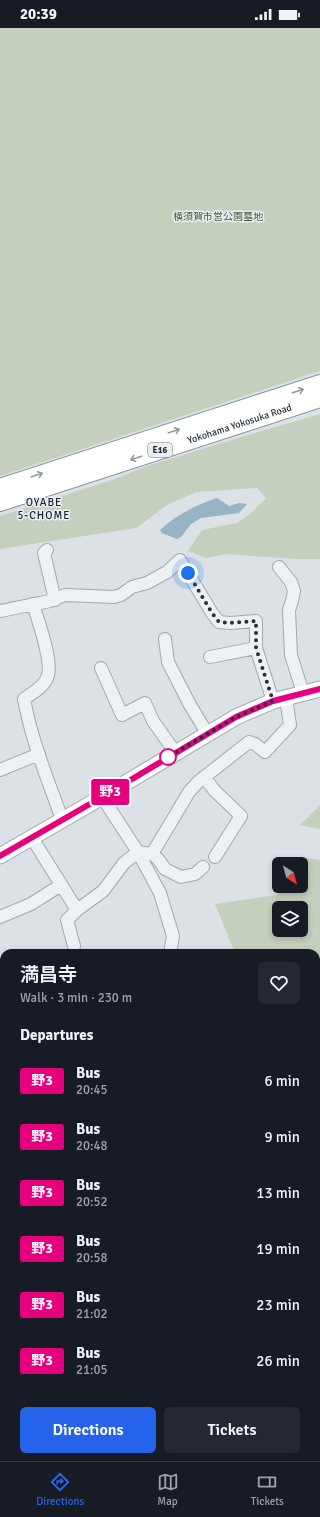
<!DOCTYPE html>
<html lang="en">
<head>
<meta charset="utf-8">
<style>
	:root { --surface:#171b24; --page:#242831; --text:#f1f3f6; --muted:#9ea1a6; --line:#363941; --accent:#2563eb }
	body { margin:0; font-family:Signika,"Noto Sans JP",sans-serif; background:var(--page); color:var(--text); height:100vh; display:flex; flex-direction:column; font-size:15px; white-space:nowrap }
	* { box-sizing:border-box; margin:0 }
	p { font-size:13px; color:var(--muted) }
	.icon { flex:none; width:22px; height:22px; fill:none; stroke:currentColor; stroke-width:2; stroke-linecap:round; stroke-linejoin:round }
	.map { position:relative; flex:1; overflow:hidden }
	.side { position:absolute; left:0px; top:921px; width:320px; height:512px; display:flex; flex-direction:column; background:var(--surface); border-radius:12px 12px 0 0; box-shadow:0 2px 6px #0003 }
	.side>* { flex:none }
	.badge { padding:0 8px; border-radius:3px; font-size:14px; line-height:26px }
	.needle { width:26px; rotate:144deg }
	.buttons { position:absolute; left:272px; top:829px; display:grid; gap:8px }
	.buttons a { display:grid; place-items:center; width:36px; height:36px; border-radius:6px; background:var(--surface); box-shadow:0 2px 6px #0003; font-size:20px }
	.you { position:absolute; width:20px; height:20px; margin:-10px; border:3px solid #fff; border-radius:50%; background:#1a73e8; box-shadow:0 0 0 6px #1a73e833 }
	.map>.badge { position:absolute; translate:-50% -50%; box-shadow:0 0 0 2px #fff }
	h2 { padding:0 20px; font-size:15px; line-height:36px }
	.round { display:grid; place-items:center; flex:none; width:42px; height:42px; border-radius:6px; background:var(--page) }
	.head { display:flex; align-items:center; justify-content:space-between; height:68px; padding:0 20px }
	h1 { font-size:19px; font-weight:600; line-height:30px }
	.cta { display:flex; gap:8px; margin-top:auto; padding:8px 20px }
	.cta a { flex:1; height:46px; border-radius:6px; background:var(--accent); color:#fff; font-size:16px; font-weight:600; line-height:46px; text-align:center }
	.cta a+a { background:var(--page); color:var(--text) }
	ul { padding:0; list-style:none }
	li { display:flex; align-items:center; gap:12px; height:56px; padding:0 20px }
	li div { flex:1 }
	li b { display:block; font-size:15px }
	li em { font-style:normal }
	li .badge { min-width:44px; font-weight:700; text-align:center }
	.status { display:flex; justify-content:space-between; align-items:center; height:28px; padding:0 20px; background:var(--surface); direction:ltr }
	.status svg { height:11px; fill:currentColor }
	.tab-bar { display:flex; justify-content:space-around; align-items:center; height:56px; border-top:1px solid var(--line); background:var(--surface); font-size:11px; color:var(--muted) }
	.tab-bar a { display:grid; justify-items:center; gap:2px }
	.tab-bar .on { color:var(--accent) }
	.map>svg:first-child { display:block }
	.green { fill:#c4cfbd; fill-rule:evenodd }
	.water { fill:#98b3c4 }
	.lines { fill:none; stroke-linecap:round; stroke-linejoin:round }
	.minor-casing { stroke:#a2a8af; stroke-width:14 }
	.major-casing { stroke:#9ca6b0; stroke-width:17 }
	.highway-casing { stroke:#84909b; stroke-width:20 }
	.minor { stroke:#eef1f4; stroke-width:12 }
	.major { stroke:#fff; stroke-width:15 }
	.highway { stroke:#fff; stroke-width:18 }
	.oneway { stroke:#92989d }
	.line-casing { stroke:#fff; stroke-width:9 }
	.line { stroke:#e6007e; stroke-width:6 }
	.walk { stroke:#26303b; stroke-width:4; stroke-dasharray:0 7.2 }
	.stop-dot { fill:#fff; stroke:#e6007e; stroke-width:2 }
	.labels { text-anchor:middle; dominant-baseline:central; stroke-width:3; stroke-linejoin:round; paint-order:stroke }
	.shield { fill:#ebeff3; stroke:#616972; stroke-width:1 }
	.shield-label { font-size:9px; font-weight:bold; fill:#26303b }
	.park-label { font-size:10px; fill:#3f5634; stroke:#ebeff3 }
	.street-label { font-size:10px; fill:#26303b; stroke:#ebeff3 }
	.neighbourhood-label { font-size:11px; letter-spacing:1px; fill:#19212b; stroke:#ebeff3 }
</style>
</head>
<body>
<div class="status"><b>20:39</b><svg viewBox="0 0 49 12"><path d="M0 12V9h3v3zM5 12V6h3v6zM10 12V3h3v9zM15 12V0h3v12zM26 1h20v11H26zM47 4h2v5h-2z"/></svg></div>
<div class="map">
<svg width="320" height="1433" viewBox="0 0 320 1433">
	<rect width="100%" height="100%" fill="#dce1e5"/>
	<!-- green -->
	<path class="green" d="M 0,0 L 320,0 L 320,343 L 0,448 Z
		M 320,386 L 320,531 L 295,531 L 227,526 L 206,530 L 188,523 L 202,502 L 237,495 L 250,486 L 266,470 L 257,460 L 196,464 L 167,477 L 136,500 L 0,521 L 0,488 L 115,451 L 147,438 L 251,406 Z
		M 320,777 L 320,801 L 300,797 Z
		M 305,830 L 320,832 L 320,951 L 316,952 L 316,925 L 235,925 L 215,876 L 277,867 L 284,858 L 301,858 L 300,836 ZM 279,880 L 301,880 L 301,902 L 279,902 Z
		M 0,1179 L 4,1180 L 4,1322 L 0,1321 Z
		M 4,1373 L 4,1429 L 218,1429 L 219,1433 L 0,1433 L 0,1374 Z"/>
	<!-- water -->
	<path class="water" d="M 217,470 L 229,478 L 239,475 L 247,476 L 239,485 L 201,490 L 191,496 L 181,509 L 177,511 L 162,505 L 160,502 C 176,487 196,477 217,470 Z"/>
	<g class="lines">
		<defs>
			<path id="minor" d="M 47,522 L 44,525 L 55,572
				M 279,539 L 291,554 L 294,563 L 292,573 L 289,582 L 291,627 L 303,665
				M 33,576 C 38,592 54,636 47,650 C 43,660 32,665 24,671 C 31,710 46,747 59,783 L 64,792
				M 0,583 L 50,573 L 65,567 L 114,569 L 121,567 L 132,559 L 147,555 L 167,544 L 180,532 L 212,585 L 219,594 L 230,595 L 256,593 L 256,620 L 273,673
				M 165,611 L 168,634 L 190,677 L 207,705
				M 210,629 L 256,620
				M 101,640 L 122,687 L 145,675 L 153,693 L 175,724
				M 0,742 L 39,726
				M 204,749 L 215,763 L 241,788 L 215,829
				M 102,769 L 138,824 L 160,865 L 173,908 L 170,925
				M 32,810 L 77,882 L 67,892 L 74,918
				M 152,826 L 189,764 L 198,754 L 249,714 L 255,716 L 265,724 L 290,697 L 286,670
				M 77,882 L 103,863 L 124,835 L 138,824 L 152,826 L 158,831 L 165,841 L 181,849 L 195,846 L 203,839
				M 0,889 L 31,876 L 61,857
				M 316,1171 L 320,1174
				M 316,1201 L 320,1195
				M 316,1282 L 320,1276
				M 316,1331 L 320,1333"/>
			<path id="major" d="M 0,828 L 102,769 L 236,689 L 273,673 L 320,661"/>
			<g id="highway">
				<path d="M 0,460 L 320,356"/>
				<path id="s1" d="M 0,474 L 320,370"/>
			</g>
		</defs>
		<!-- minor casing -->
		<use href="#minor" class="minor-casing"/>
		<!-- major casing -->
		<use href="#major" class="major-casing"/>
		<!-- highway casing -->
		<use href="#highway" class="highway-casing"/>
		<!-- minor -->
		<use href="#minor" class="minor"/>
		<!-- major -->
		<use href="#major" class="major"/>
		<!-- highway -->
		<use href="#highway" class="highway"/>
	</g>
	<!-- one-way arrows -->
	<defs><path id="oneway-shaft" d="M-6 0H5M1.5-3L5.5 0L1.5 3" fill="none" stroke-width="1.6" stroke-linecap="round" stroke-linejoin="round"/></defs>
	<g class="oneway">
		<use href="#oneway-shaft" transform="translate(298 363) rotate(-18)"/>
		<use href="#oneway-shaft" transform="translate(174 403) rotate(-18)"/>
		<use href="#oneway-shaft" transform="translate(136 430) rotate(162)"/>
		<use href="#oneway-shaft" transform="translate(37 447) rotate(-18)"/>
	</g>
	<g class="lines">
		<defs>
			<path id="line" d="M 0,828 L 102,769 L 236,689 L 273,673 L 320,661"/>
		</defs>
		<!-- line casing -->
		<use href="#line" class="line-casing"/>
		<!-- line -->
		<use href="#line" class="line"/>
		<!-- walk -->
		<path class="walk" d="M 168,729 L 163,732 L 236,689 L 273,673 L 256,620 L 256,593 L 230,595 L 219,594 L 212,585 L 188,545"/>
	</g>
	<!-- markers -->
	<circle class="stop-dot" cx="168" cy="729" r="8"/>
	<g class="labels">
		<!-- shield labels -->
		<rect class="shield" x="148" y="415" width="24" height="14" rx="3"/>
		<g class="shield-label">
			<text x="160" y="422">E16</text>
		</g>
		<!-- park labels -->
		<g class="park-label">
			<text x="218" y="189">横須賀市営公園墓地</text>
		</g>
		<!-- street labels -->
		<g class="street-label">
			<text stroke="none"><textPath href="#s1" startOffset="252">Yokohama Yokosuka Road</textPath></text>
		</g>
		<!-- neighbourhood labels -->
		<g class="neighbourhood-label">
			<text x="44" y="474">OYABE<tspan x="44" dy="13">5-CHOME</tspan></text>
		</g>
	</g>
</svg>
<div class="buttons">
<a><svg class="needle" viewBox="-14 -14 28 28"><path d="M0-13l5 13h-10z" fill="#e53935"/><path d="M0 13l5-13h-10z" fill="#9ea1a6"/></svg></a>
<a><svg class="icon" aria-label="layers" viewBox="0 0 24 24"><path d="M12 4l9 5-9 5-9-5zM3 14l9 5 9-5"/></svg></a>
</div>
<div class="you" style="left:188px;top:545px"></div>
<b class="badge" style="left:110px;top:764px;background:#e6007e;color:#fff">野3</b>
<section class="side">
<div class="head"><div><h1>満昌寺</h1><p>Walk · 3 min · 230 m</p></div><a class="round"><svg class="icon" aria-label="heart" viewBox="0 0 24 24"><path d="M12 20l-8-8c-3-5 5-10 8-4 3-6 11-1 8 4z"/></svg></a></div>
<h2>Departures</h2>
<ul>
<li><span class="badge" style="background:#e6007e;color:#fff">野3</span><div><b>Bus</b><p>20:45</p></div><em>6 min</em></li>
<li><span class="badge" style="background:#e6007e;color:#fff">野3</span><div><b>Bus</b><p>20:48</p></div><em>9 min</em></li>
<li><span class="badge" style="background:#e6007e;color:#fff">野3</span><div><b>Bus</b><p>20:52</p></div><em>13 min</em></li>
<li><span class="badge" style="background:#e6007e;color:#fff">野3</span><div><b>Bus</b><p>20:58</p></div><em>19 min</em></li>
<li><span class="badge" style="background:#e6007e;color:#fff">野3</span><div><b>Bus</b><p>21:02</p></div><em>23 min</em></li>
<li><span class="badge" style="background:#e6007e;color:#fff">野3</span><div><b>Bus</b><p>21:05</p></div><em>26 min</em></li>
</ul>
<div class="cta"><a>Directions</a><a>Tickets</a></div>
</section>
</div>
<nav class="tab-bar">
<a class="on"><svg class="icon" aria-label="directions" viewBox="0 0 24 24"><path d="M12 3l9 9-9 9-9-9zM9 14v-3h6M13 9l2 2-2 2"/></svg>Directions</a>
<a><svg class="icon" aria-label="map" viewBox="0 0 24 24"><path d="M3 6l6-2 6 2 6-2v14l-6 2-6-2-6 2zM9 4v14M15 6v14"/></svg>Map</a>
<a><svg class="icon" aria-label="tickets" viewBox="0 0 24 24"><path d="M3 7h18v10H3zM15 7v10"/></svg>Tickets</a>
</nav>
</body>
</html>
